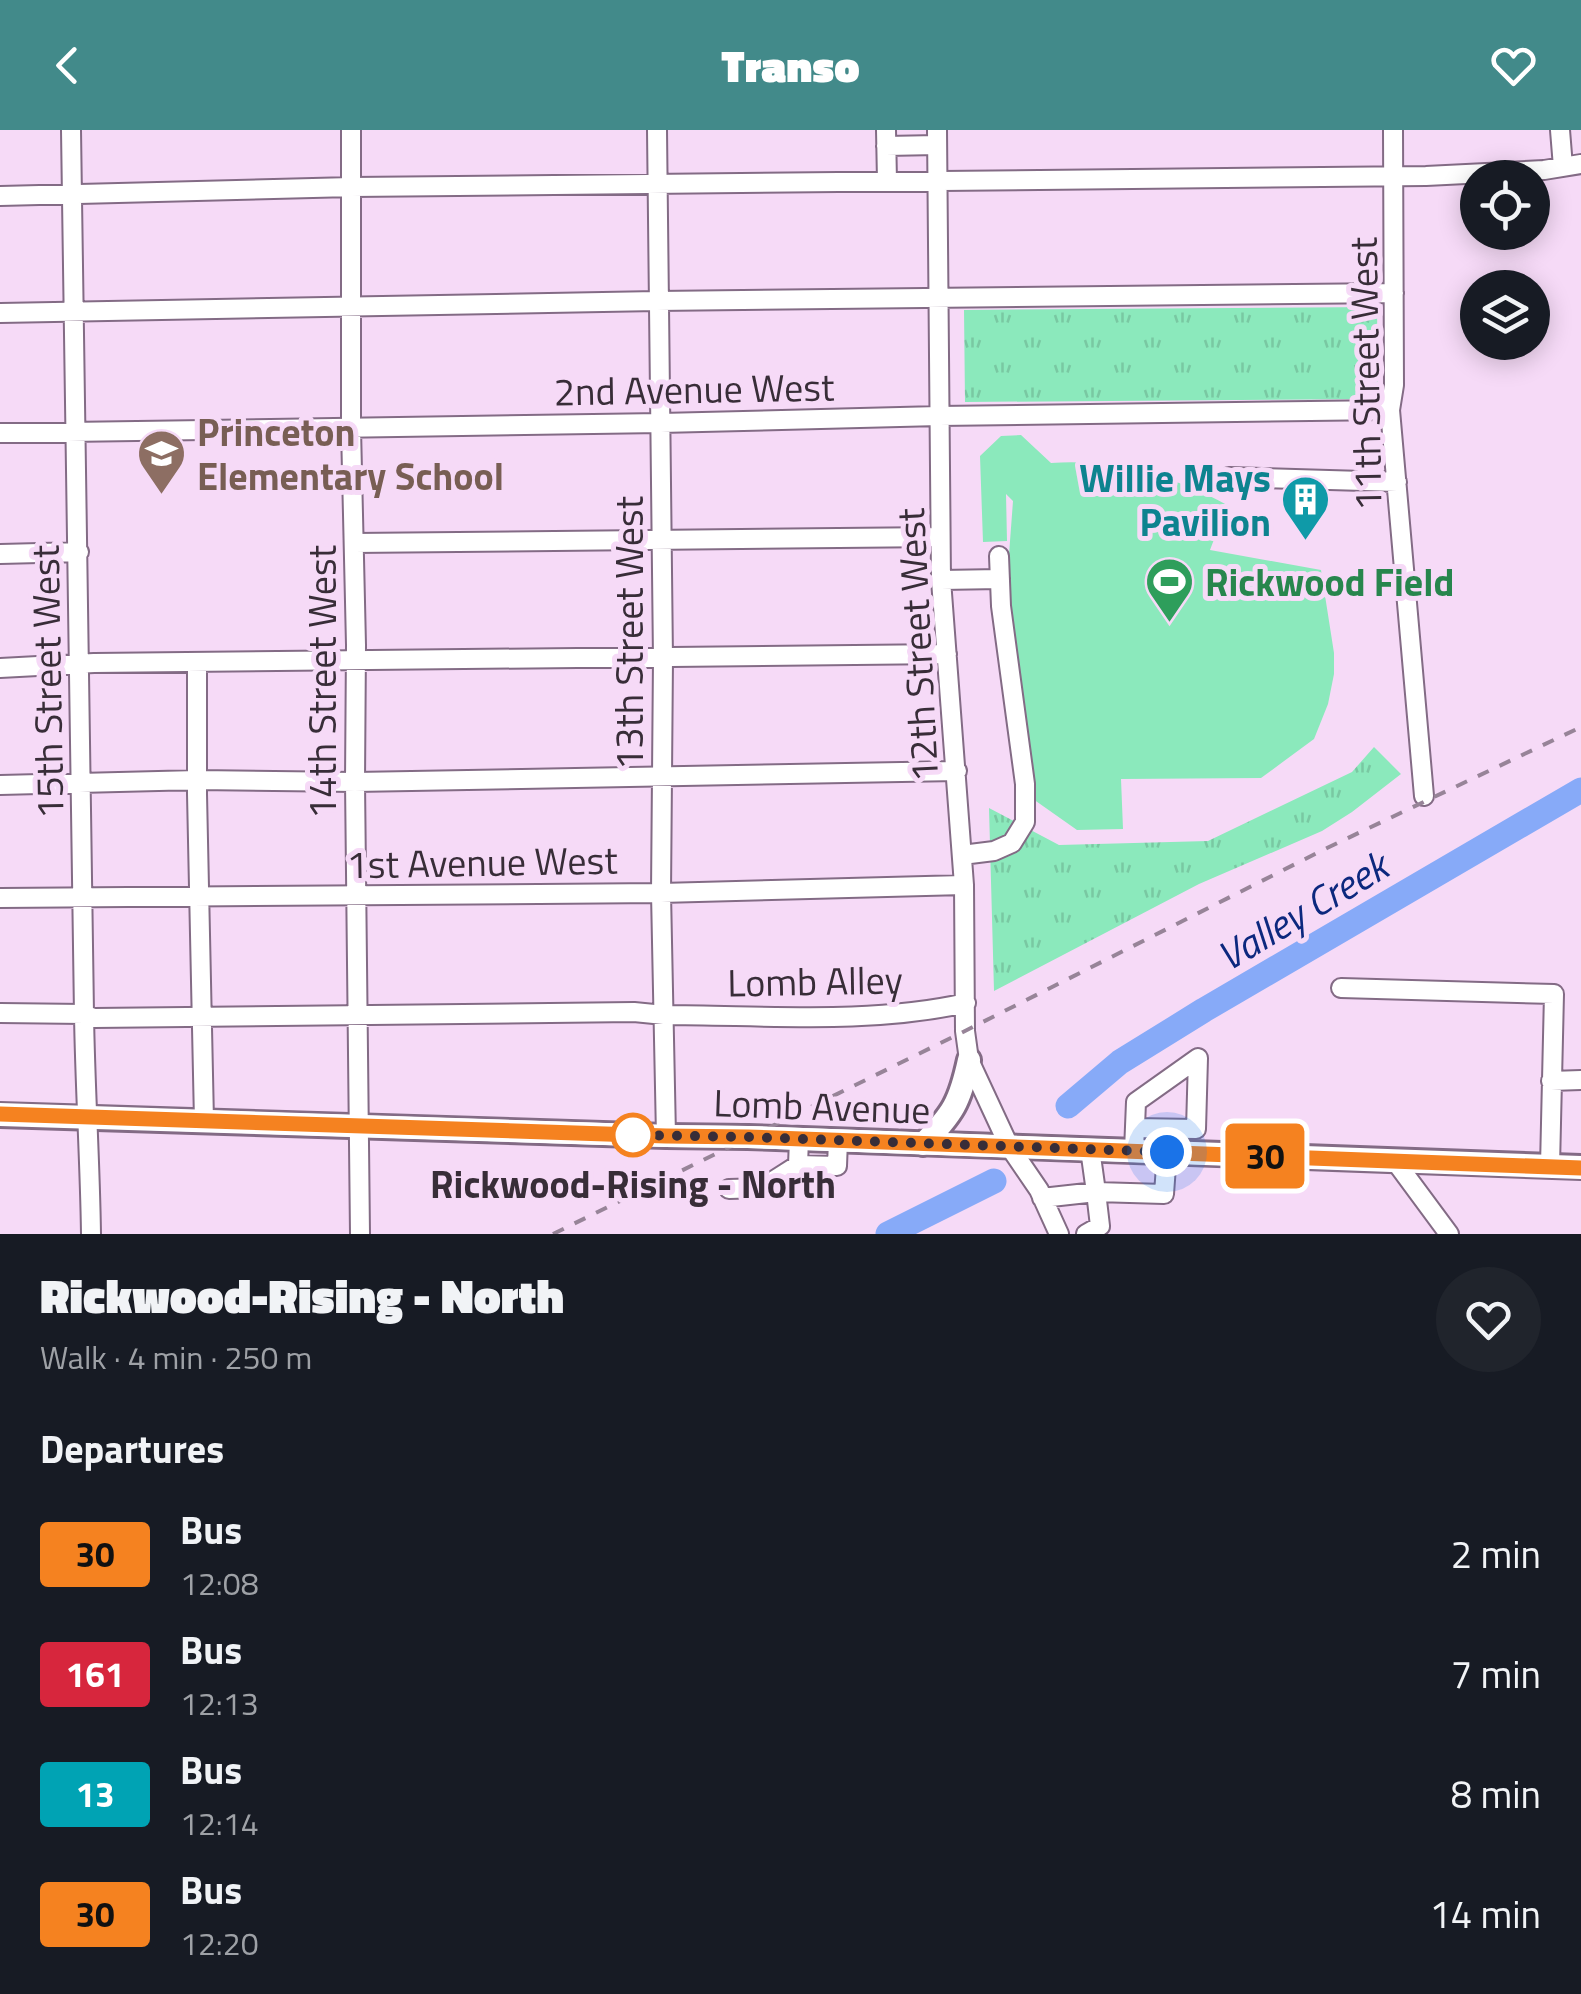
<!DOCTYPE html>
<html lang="en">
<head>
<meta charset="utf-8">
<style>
	:root { --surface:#171b24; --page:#20242c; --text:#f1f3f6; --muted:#9ea1a6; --accent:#428a8a }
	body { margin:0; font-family:"Titillium Web",sans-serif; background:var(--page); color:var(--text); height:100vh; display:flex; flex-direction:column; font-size:38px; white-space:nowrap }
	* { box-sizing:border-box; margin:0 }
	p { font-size:32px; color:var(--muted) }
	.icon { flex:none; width:55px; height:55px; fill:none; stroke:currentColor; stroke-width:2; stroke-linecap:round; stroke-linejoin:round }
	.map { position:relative; height:1104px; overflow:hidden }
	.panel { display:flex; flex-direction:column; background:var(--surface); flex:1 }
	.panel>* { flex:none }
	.badge { padding:0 20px; border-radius:8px; font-size:35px; line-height:65px }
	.fabs { position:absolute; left:1460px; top:30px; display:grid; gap:20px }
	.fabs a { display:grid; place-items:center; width:90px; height:90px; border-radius:50%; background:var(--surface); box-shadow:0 5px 25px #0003; font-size:50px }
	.you { position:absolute; width:50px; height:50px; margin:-25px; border:8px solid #fff; border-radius:50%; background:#1a73e8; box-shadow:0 0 0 15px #1a73e833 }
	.map>.badge { position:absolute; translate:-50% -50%; box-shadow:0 0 0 5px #fff }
	h2 { padding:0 40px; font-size:38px; line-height:90px }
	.round { display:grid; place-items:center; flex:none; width:105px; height:105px; border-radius:52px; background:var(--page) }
	.summary { display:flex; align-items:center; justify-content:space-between; height:170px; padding:0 40px }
	h1 { font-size:48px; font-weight:800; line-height:75px }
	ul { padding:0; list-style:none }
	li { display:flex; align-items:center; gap:30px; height:120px; padding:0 40px }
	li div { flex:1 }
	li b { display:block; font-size:38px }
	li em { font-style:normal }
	li .badge { min-width:110px; font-weight:700; text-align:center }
	header { display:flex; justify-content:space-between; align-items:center; height:130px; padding:0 40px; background:var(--accent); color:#fff; font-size:45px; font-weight:800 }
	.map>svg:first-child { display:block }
	.grass { fill:url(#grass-tufts) }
	.garden { fill:#8be9bc }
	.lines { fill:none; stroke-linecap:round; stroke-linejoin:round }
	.river { stroke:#87aaf8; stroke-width:25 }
	.minor-casing { stroke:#836b85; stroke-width:22 }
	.major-casing { stroke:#836b85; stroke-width:28 }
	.minor { stroke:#fff; stroke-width:18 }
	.major { stroke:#fff; stroke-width:22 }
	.rail { stroke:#978498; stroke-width:4; stroke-dasharray:12 12; stroke-linecap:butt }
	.line-casing { stroke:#fff; stroke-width:22 }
	.line { stroke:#f58220; stroke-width:15 }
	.walk { stroke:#382d38; stroke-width:10; stroke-dasharray:0 18 }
	.stop-dot { fill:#fff; stroke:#f58220; stroke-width:5 }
	.labels { text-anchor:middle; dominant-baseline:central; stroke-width:10; stroke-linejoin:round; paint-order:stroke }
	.street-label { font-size:38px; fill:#382d38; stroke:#f6daf7 }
	.education-label { font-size:38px; font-weight:bold; fill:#785e54; stroke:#f6daf7; text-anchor:start }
	.culture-label { font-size:38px; font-weight:bold; fill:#0d838f; stroke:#f6daf7; text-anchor:end }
	.leisure-label { font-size:38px; font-weight:bold; fill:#27864d; stroke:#f6daf7; text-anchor:start }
	.stop-label { font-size:38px; font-weight:bold; fill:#382d38; stroke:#f6daf7 }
	.water-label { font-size:40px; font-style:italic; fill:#0c287e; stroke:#f6daf7 }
</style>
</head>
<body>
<header><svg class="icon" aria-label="back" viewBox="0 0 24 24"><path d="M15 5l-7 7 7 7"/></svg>Transo<svg class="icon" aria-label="heart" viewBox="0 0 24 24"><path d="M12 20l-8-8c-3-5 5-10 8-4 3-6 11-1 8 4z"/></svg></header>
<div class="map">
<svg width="1581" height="1104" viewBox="0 0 1581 1104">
	<defs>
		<pattern id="grass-tufts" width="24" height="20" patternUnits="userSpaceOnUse" patternTransform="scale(2.5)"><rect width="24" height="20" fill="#8be9bc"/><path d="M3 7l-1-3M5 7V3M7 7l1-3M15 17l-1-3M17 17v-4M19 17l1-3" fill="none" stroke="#79c8a2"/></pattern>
	</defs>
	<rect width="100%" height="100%" fill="#f6daf7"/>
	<!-- grass -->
	<path class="grass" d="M 1377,177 L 1378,269 L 965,272 L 964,180 Z
		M 1374,617 L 1401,644 L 1352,682 L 1322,701 L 1199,754 L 994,861 L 989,678 L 1059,715 L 1208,711 L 1352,642 Z"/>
	<!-- garden -->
	<path class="garden" d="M 1021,305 L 1051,333 C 1111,328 1175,346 1227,375 L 1210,420 L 1321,440 L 1334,523 L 1334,544 L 1328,574 L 1314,609 L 1261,648 L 1121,649 L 1123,699 L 1077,700 L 1033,669 L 1018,531 L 1006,465 L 1013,371 L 1006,364 L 1007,411 L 983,412 L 980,326 L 1001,306 Z"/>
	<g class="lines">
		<!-- river -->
		<path class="river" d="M 1068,976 L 1120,932 L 1204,880 L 1581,660
			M 888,1104 L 994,1051"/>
		<defs>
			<path id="minor" d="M 71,0 L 84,884 C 85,957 90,1030 91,1104
				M 351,0 L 351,298 L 356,515 L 355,652 L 360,1104
				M 657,0 L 663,529 L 661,763 L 666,1006
				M 886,0 L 887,51
				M 937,0 L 941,450 L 964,755 L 965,901 L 969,930 L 1009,1016 L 1039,1060 L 1059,1104
				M 1393,0 L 1394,255 L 1390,280 L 1424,666
				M 1560,0 L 1563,37
				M 886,16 L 937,15
				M 0,66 L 352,57 L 1426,46 L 1544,40 L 1581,34
				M 0,183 L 657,171 L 1394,163
				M 0,303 L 661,293 L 939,286 L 1390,280
				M 1229,347 L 1397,352
				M 354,413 L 940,407
				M 0,424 L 79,422
				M 941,450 L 1000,449
				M 197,533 L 197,664 L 204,991
				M 0,538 L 94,533 L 947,524
				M 0,655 L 198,650 L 355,652 L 957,641
				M 962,725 L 994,721 L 1012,713 L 1025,692 L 1025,654 L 1001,476 L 999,426
				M 0,768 L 661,763 L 964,755
				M 1341,858 L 1554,864 L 1550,1036
				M 0,883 L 84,884 L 94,888 L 634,882 L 664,885 C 764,885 868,895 966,873
				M 1551,951 L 1581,950
				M 1134,1021 L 1136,972 L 1198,928 L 1196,999 L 1135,998
				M 1395,1031 L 1449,1104
				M 798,1035 L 837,1036 L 838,1010
				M 729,1059 L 762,1058 L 798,1035 L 799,1009
				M 1042,1068 L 1096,1062 L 1090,1019
				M 1086,1104 L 1100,1096 L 1096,1062 L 1164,1064 L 1167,1022"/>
			<path id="major" d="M 0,985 L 666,1006 L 748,1007 L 1581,1037
				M 923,1014 C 953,984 960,972 969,930"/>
		</defs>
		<!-- minor casing -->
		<use href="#minor" class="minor-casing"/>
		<!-- major casing -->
		<use href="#major" class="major-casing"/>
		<!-- minor -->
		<use href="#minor" class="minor"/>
		<!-- major -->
		<use href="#major" class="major"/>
		<!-- rail -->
		<path class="rail" d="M 553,1104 L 965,901 L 1327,718 L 1581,597"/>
	</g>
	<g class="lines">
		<defs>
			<path id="line" d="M 0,984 L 666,1006 L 748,1007 L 1581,1038"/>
		</defs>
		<!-- line casing -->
		<use href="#line" class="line-casing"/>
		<!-- line -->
		<use href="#line" class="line"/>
		<!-- walk -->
		<path class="walk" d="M 633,1005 L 628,1005 L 748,1007 L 1167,1022"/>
	</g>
	<!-- icons -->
	<defs>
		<symbol id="school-pin" viewBox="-11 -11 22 30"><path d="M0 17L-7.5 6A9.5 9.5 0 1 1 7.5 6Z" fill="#8d6e63" stroke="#f6daf7"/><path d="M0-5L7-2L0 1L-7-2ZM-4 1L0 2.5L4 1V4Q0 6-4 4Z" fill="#fff"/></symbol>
		<symbol id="building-pin" viewBox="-11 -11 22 30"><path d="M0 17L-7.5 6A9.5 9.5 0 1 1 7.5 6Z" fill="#0f9aa8" stroke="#f6daf7"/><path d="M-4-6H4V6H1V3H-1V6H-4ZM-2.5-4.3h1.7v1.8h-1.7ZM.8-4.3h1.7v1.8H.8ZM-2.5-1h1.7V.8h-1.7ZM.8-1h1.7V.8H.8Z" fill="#fff"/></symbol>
		<symbol id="stadium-pin" viewBox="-11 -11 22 30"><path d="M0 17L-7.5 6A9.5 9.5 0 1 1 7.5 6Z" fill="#2e9e5b" stroke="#f6daf7"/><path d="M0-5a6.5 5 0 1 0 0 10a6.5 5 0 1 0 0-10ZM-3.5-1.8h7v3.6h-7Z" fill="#fff"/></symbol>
	</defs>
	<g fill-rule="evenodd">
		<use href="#school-pin" x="134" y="296" width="55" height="75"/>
		<use href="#building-pin" x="1278" y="342" width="55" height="75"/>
		<use href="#stadium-pin" x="1142" y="424" width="55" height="75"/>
	</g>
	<!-- markers -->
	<circle class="stop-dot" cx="633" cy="1005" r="20"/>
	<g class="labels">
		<!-- street labels -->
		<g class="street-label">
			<text transform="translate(1365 244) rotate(-91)">11th Street West</text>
			<text transform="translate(694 259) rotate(-1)">2nd Avenue West</text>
			<text transform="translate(629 503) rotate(-90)">13th Street West</text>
			<text transform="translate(917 515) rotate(-93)">12th Street West</text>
			<text transform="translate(47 552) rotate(-91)">15th Street West</text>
			<text transform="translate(322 552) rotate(-90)">14th Street West</text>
			<text transform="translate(482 732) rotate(-1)">1st Avenue West</text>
			<text transform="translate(815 851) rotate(-1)">Lomb Alley</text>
			<text transform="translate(822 976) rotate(2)">Lomb Avenue</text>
		</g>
		<!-- education labels -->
		<g class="education-label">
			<text x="197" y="302">Princeton<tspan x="197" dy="44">Elementary School</tspan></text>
		</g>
		<!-- culture labels -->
		<g class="culture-label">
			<text x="1271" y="348">Willie Mays<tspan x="1271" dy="44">Pavilion</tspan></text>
		</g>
		<!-- leisure labels -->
		<g class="leisure-label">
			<text x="1205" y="452">Rickwood Field</text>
		</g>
		<!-- stop labels -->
		<g class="stop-label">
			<text x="633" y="1054">Rickwood-Rising - North</text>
		</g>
		<!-- water labels -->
		<g class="water-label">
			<text transform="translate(1302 781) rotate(-31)">Valley Creek</text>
		</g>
	</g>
</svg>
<div class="fabs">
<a><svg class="icon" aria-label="locate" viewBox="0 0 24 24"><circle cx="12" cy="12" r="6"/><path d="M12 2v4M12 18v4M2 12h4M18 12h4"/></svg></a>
<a><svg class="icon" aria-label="layers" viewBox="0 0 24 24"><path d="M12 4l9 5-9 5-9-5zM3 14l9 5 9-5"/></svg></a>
</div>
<div class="you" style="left:1167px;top:1022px"></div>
<b class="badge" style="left:1265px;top:1026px;background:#f58220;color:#111">30</b>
</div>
<section class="panel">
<div class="summary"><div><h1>Rickwood-Rising - North</h1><p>Walk · 4 min · 250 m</p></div><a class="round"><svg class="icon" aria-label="heart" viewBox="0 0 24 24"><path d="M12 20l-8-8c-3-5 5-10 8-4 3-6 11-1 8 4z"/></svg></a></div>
<h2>Departures</h2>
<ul>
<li><span class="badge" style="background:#f58220;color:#111">30</span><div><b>Bus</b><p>12:08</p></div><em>2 min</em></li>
<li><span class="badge" style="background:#d7263d;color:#fff">161</span><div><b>Bus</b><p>12:13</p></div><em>7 min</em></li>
<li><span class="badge" style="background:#00a3b4;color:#fff">13</span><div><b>Bus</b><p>12:14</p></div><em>8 min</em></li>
<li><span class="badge" style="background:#f58220;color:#111">30</span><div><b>Bus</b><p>12:20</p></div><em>14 min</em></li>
</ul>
</section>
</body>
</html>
